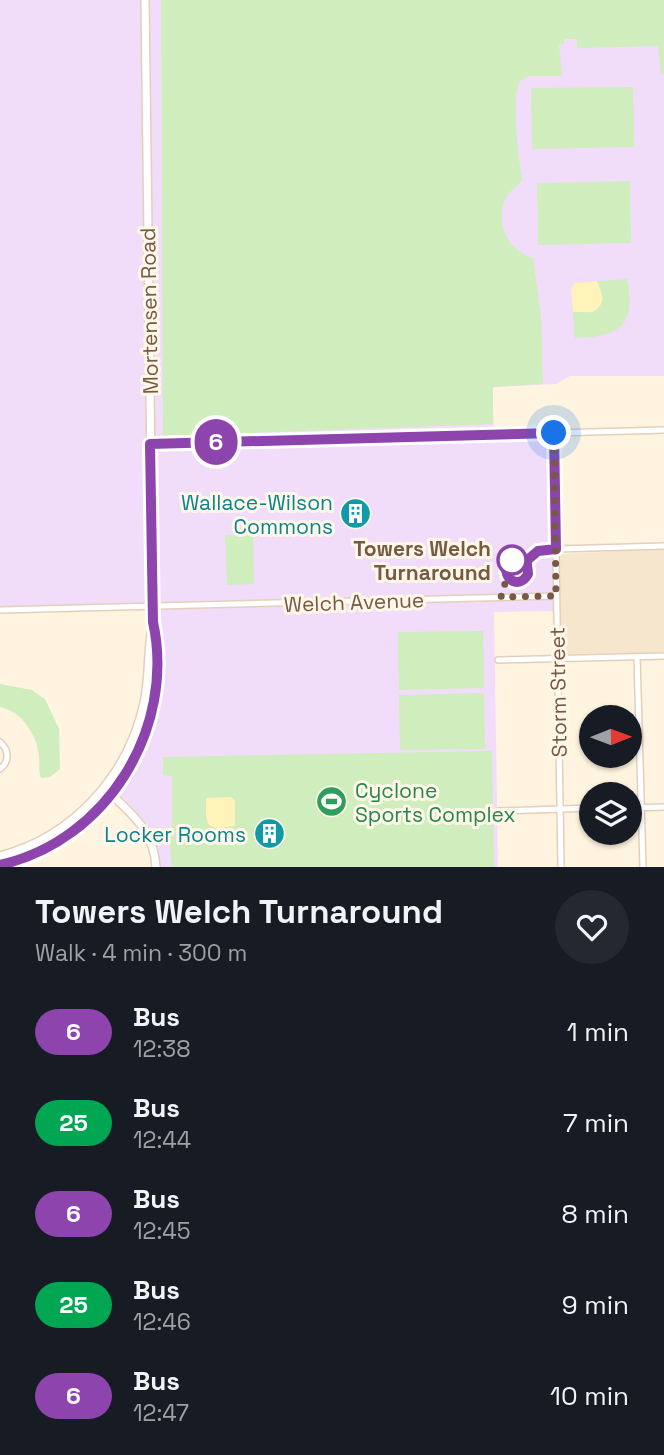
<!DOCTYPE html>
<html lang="en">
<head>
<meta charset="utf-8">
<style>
	:root { --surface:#171b24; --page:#242831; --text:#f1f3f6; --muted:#9ea1a6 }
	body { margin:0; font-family:"Space Grotesk",sans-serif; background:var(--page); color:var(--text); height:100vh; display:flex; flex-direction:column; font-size:26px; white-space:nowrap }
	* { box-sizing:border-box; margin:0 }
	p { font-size:23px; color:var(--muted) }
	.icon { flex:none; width:38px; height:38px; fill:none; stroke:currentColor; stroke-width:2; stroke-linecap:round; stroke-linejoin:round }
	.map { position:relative; height:867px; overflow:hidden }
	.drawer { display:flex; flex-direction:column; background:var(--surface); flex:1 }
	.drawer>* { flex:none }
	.badge { padding:0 14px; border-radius:23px; font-size:24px; line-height:46px }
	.needle { width:46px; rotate:89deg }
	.buttons { position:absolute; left:579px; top:705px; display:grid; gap:14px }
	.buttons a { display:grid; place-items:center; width:63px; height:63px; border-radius:50%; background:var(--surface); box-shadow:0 2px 5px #0004; font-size:35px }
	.you { position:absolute; width:35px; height:35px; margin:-18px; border:5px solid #fff; border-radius:50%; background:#1a73e8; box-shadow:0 0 0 10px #1a73e833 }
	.map>.badge { position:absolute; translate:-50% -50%; box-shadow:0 0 0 4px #fff }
	.round { display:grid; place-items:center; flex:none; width:74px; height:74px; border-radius:37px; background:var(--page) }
	.headline { display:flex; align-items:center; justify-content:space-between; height:119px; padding:0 35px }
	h1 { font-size:33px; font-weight:700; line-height:52px }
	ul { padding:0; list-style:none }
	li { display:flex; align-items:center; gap:21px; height:91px; padding:0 35px }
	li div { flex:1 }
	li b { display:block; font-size:26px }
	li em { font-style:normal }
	li .badge { min-width:77px; font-weight:700; text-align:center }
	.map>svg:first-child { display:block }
	.residential { fill:#f6e6ce }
	.education { fill:#f1ddfa }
	.green { fill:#cfedbd }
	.sand { fill:#fff3b9 }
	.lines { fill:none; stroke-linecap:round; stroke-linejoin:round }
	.minor-casing { stroke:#e3d0bb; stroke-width:8 }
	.tertiary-casing { stroke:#e3d0bb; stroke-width:10 }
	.minor { stroke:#fff; stroke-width:5 }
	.tertiary { stroke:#fff; stroke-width:7 }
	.line-casing { stroke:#fff; stroke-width:16 }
	.line { stroke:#8e44ad; stroke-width:10 }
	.walk { stroke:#775945; stroke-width:7; stroke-dasharray:0 12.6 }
	.stop-dot { fill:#fff; stroke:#8e44ad; stroke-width:3.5 }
	.labels { text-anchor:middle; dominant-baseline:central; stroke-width:6; stroke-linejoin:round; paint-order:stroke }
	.street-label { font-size:21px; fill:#775945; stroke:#fff7e8 }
	.culture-label { font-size:21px; fill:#0d838f; stroke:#fff7e8; text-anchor:end }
	.stop-label { font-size:21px; font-weight:bold; fill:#775945; stroke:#fff7e8; text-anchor:end }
	.leisure-label { font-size:21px; fill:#27864d; stroke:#fff7e8; text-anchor:start }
</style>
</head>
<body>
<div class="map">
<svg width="664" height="867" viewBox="0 0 664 867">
	<rect width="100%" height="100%" fill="#fef4e0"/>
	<!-- residential -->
	<path class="residential" d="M 664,549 L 664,653 L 560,654 L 558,560 L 561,554 Z"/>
	<!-- education -->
	<path class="education" d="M 0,0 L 664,0 L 664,376 L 570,376 L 556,384 L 492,387 L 494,434 L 554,433 L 556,611 L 494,612 L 498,867 L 156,867 L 148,835 L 111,795 L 135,758 L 157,684 L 152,607 L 0,610 Z"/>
	<!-- green -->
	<path class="green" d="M 161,0 L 664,0 L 664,74 L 661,74 L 658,46 L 577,48 L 577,39 L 564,39 L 564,44 L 559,45 L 562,76 L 529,76 L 520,81 C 510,103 519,156 522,181 C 516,186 510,191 506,198 C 494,221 507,251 533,258 L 541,317 L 543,384 L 493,387 L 493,424 L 163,436 Z
		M 633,87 L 634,147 L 532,149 L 531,88 Z
		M 630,181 L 631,243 L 538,245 L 537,183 Z
		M 627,279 C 636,326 620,337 575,338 L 571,288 L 575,283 Z
		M 225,535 L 253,535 L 254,584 L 227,585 Z
		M 483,631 L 484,688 L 399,690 L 398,632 Z
		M 0,684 L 32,690 L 45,699 L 59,729 L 60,769 L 50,777 L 41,778 C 38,771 40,764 39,756 C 37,735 22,711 0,707 Z
		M 484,693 L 485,749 L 400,750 L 399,695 Z
		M 492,751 L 494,867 L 172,867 L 170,845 L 172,832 L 172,776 L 163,775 L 163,757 Z"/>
	<!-- sand -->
	<path class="sand" d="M 597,281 C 598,285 600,288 601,292 C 603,296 603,300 601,304 C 595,316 583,311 573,312 L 571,288 L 575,283 Z
		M 231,797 L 235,801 L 235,826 C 231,826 227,827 223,828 C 201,831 207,809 206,798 Z"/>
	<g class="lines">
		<defs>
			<path id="minor" d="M 554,433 L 561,867
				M 150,444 L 664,430
				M 556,549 L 664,546
				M 0,610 L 556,596
				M 637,657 L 643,867
				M 498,660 L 664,656
				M 0,742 C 9,750 10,761 0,769
				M 630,808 L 664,807
				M 499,811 L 592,808"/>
			<path id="tertiary" d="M 110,793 C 134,816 154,832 156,867
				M 0,856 C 73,837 128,776 144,703 C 150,676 147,649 153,622 L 145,0
				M 0,865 C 103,841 177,731 154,626"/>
		</defs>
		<!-- minor casing -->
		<use href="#minor" class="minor-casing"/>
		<!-- tertiary casing -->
		<use href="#tertiary" class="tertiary-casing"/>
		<!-- minor -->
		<use href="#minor" class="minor"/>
		<!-- tertiary -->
		<use href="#tertiary" class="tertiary"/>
	</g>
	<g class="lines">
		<defs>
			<path id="line" d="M 0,865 C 107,841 176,728 153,622 L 150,444 L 554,433 L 556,549 L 538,551 L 525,562 L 519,559 L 512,560 L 506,569 C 507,583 521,587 528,574 L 527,564"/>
		</defs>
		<!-- line casing -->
		<use href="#line" class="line-casing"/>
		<!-- line -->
		<use href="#line" class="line"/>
		<!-- walk -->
		<path class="walk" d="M 512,560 L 501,597 L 556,596 L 554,433"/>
	</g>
	<!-- icons -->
	<defs>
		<symbol id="building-disc" viewBox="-11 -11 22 22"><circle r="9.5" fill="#0f9aa8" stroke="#fff7e8"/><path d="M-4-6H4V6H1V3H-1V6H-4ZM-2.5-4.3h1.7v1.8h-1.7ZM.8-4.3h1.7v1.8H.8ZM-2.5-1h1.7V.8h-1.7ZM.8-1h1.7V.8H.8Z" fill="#fff"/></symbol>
		<symbol id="stadium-disc" viewBox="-11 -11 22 22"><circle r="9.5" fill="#2e9e5b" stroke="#fff7e8"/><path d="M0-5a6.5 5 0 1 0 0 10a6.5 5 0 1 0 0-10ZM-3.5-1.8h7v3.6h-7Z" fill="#fff"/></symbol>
	</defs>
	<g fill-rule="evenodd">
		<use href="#building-disc" x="338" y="496" width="35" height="35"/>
		<use href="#stadium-disc" x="314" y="784" width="35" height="35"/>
		<use href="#building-disc" x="252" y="816" width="35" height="35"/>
	</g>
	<!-- markers -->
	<circle class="stop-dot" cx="512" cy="560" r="14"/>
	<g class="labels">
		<!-- street labels -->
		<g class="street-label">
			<text transform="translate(149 311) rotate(-91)">Mortensen Road</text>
			<text transform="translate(354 602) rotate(-2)">Welch Avenue</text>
			<text transform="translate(558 692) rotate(-91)">Storm Street</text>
		</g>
		<!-- culture labels -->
		<g class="culture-label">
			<text x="333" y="502">Wallace-Wilson<tspan x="333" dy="24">Commons</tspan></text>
			<text x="246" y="834">Locker Rooms</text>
		</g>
		<!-- stop labels -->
		<g class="stop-label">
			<text x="491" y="548">Towers Welch<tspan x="491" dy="24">Turnaround</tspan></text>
		</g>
		<!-- leisure labels -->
		<g class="leisure-label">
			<text x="355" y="790">Cyclone<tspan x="355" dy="24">Sports Complex</tspan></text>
		</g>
	</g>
</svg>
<div class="buttons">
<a><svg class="needle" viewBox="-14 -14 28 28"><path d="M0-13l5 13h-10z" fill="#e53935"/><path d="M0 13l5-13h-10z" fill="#9ea1a6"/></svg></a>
<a><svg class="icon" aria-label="layers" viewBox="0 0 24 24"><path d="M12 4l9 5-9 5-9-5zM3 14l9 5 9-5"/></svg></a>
</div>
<div class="you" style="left:554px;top:433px"></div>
<b class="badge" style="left:216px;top:442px;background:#8e44ad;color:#fff">6</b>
</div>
<section class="drawer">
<div class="headline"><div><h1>Towers Welch Turnaround</h1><p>Walk · 4 min · 300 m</p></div><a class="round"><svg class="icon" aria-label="heart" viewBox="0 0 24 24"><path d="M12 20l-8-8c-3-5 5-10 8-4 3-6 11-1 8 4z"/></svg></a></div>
<ul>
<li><span class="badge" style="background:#8e44ad;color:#fff">6</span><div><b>Bus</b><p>12:38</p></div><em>1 min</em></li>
<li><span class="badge" style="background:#00a651;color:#fff">25</span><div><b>Bus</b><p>12:44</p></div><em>7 min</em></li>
<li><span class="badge" style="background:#8e44ad;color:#fff">6</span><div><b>Bus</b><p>12:45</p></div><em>8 min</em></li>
<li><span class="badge" style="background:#00a651;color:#fff">25</span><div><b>Bus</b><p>12:46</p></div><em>9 min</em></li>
<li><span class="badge" style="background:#8e44ad;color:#fff">6</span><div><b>Bus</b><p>12:47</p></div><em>10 min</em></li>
</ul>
</section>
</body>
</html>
